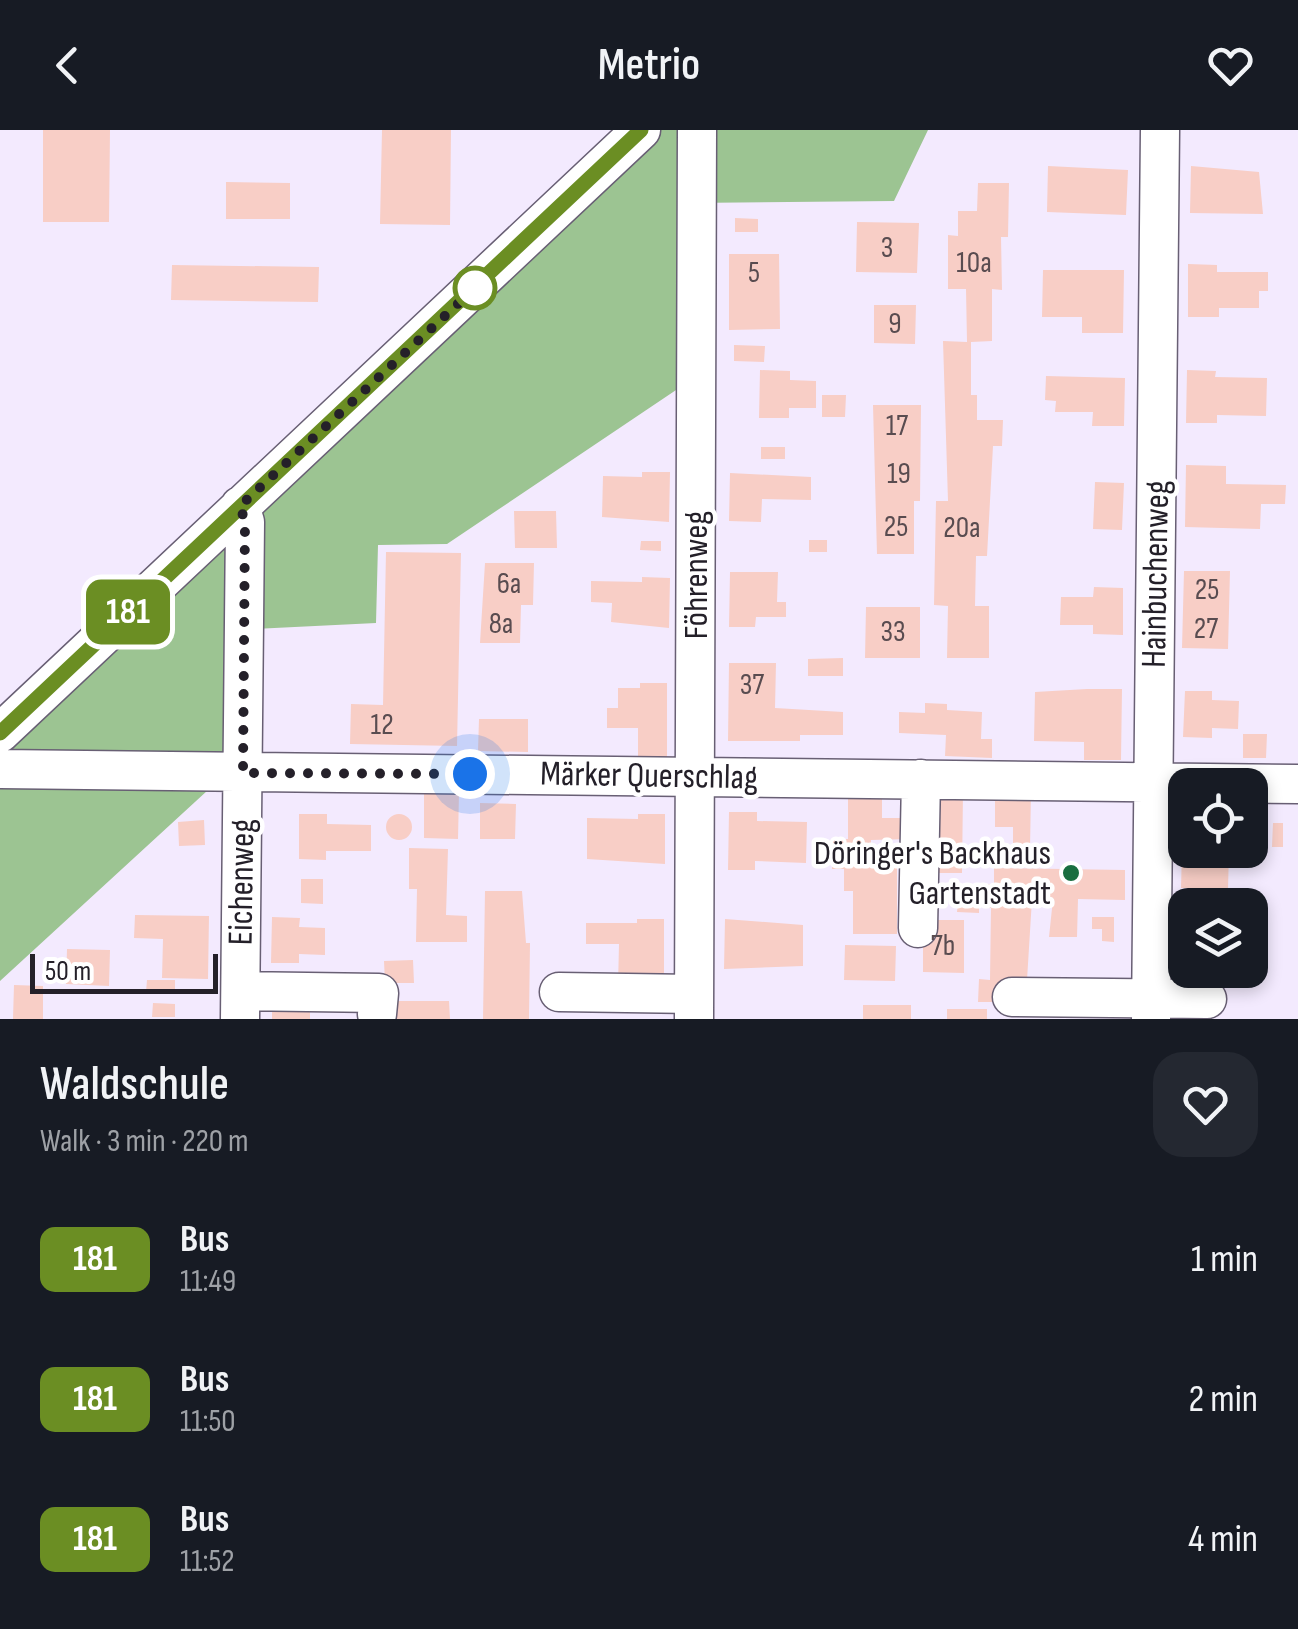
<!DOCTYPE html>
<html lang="en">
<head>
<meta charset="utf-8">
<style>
	:root { --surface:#171b24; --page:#242831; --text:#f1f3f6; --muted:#9ea1a6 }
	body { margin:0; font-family:"Sofia Sans Condensed",sans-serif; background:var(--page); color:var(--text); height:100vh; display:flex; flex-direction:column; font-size:38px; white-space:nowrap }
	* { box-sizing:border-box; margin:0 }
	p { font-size:32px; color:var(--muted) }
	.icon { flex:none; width:55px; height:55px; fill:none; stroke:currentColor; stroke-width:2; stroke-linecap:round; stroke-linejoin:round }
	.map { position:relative; height:889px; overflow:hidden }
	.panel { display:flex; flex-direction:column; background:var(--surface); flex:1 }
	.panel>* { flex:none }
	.badge { padding:0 20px; border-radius:15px; font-size:35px; line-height:65px }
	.fabs { position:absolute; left:1168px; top:638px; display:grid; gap:20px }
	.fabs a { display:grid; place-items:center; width:100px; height:100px; border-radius:20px; background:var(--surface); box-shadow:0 5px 15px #0003; font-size:50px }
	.scale { position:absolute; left:30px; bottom:25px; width:188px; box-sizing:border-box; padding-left:10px; border:5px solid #242029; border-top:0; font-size:28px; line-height:35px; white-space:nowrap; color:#242029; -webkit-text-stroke:8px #fff; paint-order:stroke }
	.you { position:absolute; width:50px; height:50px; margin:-25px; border:8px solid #fff; border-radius:50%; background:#1a73e8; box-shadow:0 0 0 15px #1a73e833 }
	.map>.badge { position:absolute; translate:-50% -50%; box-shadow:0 0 0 5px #fff }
	.round { display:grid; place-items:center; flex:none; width:105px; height:105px; border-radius:30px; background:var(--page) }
	.headline { display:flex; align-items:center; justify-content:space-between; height:170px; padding:0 40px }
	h1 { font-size:48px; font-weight:600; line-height:75px }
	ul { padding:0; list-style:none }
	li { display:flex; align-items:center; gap:30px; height:140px; padding:0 40px }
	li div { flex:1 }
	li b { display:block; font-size:38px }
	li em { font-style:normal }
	li .badge { min-width:110px; font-weight:700; text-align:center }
	header { display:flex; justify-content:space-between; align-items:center; height:130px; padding:0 40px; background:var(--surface); font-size:45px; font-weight:600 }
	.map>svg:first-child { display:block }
	.forest { fill:#9cc492 }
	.building { fill:#f8cec6 }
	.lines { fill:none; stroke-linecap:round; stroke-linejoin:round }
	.minor-casing { stroke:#685f74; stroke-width:41 }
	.minor { stroke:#fff; stroke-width:38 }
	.line-casing { stroke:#fff; stroke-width:22 }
	.line { stroke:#6b8e23; stroke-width:15 }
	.walk { stroke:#242029; stroke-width:10; stroke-dasharray:0 18 }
	.stop-dot { fill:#fff; stroke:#6b8e23; stroke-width:5 }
	.poi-dot { fill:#196e40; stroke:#fff; stroke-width:4 }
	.labels { text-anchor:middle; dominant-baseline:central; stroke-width:9; stroke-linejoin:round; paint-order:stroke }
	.number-label { font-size:30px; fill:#594c50 }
	.street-label { font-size:35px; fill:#242029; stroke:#fff }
	.poi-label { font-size:35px; fill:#242029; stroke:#fff; text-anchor:end }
</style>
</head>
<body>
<header><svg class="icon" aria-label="back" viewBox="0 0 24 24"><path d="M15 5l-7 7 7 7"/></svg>Metrio<svg class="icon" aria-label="heart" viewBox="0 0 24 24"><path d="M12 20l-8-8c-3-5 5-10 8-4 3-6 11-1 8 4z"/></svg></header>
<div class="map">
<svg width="1298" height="889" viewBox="0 0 1298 889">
	<rect width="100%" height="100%" fill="#f3eafe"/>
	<!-- forest -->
	<path class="forest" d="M 660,0 L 928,0 L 894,71 L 688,73 L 685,254 L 447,414 L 378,415 L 376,493 L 233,500 L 232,638 L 0,851 L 0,619 Z"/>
	<!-- building -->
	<path class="building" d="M 43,0 L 110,0 L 109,92 L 43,92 Z
		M 382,0 L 451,0 L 450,95 L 380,94 Z
		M 1048,36 L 1128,40 L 1126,85 L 1047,82 Z
		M 1191,36 L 1259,42 L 1263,84 L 1190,83 Z
		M 226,52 L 290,53 L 290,89 L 226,89 Z
		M 978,53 L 1009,53 L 1008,107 L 1001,107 L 1002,160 L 992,159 L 992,211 L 971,212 L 971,265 L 977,265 L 977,290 L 1003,290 L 1002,316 L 993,316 L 987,426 L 976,426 L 975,476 L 989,476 L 989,528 L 947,528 L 948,476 L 934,475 L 936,371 L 948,371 L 943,211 L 967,212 L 966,159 L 948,159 L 948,105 L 958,106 L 958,81 L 977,81 Z
		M 735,88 L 758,89 L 758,102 L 735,102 Z
		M 857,92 L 919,93 L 917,143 L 856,142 Z
		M 729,124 L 779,124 L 780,199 L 729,200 Z
		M 1188,134 L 1217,135 L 1217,142 L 1268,142 L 1268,161 L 1259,161 L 1259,178 L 1219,178 L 1219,187 L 1188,187 Z
		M 172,135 L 319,137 L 318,172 L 171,170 Z
		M 1043,140 L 1124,140 L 1123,203 L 1082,203 L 1082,187 L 1042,187 Z
		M 874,175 L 916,175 L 915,214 L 874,213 Z
		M 734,215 L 765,216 L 764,232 L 734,231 Z
		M 760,240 L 790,241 L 790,250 L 816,251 L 816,278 L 789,278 L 789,288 L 759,288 Z
		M 1187,240 L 1216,241 L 1215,247 L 1267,248 L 1266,286 L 1217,285 L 1217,293 L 1186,293 Z
		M 1046,246 L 1125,248 L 1124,296 L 1092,296 L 1093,282 L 1055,282 L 1056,271 L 1045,270 Z
		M 822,265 L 846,265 L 845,287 L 822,287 Z
		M 873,275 L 921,275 L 920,371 L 914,371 L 914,424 L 877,424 Z
		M 761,317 L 785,317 L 785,329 L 761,329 Z
		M 1186,335 L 1226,336 L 1226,354 L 1286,355 L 1285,374 L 1261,374 L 1260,399 L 1185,397 Z
		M 642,342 L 670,342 L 669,392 L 602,387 L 603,346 L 642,347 Z
		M 730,343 L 811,347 L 811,370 L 762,369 L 761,392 L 729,391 Z
		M 1095,352 L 1124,353 L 1122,400 L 1093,399 Z
		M 514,381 L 556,381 L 557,418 L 515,418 Z
		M 809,410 L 827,410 L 827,422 L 809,422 Z
		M 641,411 L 661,411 L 661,421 L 640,420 Z
		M 386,422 L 461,423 L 457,616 L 350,614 L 351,574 L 383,575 Z
		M 485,433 L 534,433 L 533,475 L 521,475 L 520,513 L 480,513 Z
		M 1184,441 L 1230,441 L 1228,519 L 1182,518 Z
		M 730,442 L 778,442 L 777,472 L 786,472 L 786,487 L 756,487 L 755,497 L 729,497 Z
		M 642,447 L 670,448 L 669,498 L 611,492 L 612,473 L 591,472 L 591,451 L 642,452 Z
		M 1094,457 L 1123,458 L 1123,505 L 1093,504 L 1093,495 L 1060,495 L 1061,467 L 1093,467 Z
		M 866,477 L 920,477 L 920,528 L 865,528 Z
		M 843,528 L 843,546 L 808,546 L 808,529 Z
		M 729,533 L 776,533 L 775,578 L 843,582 L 843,605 L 800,605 L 800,611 L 728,611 Z
		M 640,553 L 667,553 L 667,628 L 638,628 L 638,598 L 607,598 L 607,578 L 618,578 L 618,558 L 640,558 Z
		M 1087,559 L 1122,559 L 1121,630 L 1084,630 L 1084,612 L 1034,611 L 1035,562 Z
		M 1185,561 L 1212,561 L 1212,570 L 1239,571 L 1238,599 L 1212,598 L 1212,608 L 1183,607 Z
		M 925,573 L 947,574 L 947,580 L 982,582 L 981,609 L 992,609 L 992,628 L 945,626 L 946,605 L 899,603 L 899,582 L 925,583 Z
		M 479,589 L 528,589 L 528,622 L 478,621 Z
		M 1243,604 L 1267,604 L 1266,628 L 1243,628 Z
		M 929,660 L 963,661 L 962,743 L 929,743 Z
		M 995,660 L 1031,660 L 1030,719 L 1013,719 L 1013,697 L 995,697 Z
		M 424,662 L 459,663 L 458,709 L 424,708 Z
		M 848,666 L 882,666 L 882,688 L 909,688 L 909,709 L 871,710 L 871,735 L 897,735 L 897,804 L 853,804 L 853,761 L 844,761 L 844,739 L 832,739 L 832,710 L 848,709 Z
		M 480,673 L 516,674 L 515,709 L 480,709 Z
		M 729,682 L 757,682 L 757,691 L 807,692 L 806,733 L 755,731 L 755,740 L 728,740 Z
		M386 697a13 13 0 1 1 26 0a13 13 0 1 1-26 0Z
		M 299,684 L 327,684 L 327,694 L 371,695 L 371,721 L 326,721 L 326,730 L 299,729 Z
		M 638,684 L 665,684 L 665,734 L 587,729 L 587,688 L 638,689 Z
		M 204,690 L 205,715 L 179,716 L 178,692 Z
		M 1273,693 L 1283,693 L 1283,717 L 1272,717 Z
		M 409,718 L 448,719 L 446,785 L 467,786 L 467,812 L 416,812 L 417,759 L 409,759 Z
		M 1182,720 L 1229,720 L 1228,759 L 1181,758 Z
		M 994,738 L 1125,740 L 1125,770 L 1078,769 L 1077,807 L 1049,807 L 1053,769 L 1032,769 L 1027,850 L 1007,872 L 978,872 L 979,849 L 990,850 L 991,778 L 984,778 L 985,754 L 994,754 Z
		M 301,749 L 323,749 L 323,774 L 301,773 Z
		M 485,761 L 522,761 L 526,813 L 530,813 L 529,889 L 483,889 Z
		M 958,772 L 979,773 L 979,783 L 957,782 Z
		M 135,785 L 209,786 L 208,849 L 162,848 L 163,809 L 134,808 Z
		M 272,787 L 300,788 L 299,797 L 325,798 L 325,825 L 299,824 L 299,833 L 271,833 Z
		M 1092,787 L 1114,787 L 1114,812 L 1102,811 L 1102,799 L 1092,799 Z
		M 637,789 L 664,789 L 664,857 L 618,856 L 619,814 L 586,814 L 586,793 L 637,793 Z
		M 725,789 L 803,795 L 803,836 L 724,839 Z
		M 923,790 L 964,790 L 964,843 L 923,842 Z
		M 845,815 L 896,816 L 895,851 L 844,850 Z
		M 67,819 L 110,820 L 109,856 L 66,854 Z
		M 413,830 L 414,853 L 385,853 L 384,831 Z
		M 147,850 L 175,850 L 175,862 L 146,862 Z
		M 14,855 L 43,856 L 43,889 L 13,889 Z
		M 397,871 L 449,871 L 450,889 L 397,889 Z
		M 153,873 L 175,874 L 175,887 L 152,887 Z
		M 272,875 L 310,876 L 310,889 L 272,889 Z
		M 863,875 L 911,875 L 911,889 L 863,889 Z
		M 947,879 L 987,879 L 987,889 L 947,889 Z"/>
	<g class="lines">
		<defs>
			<path id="minor" d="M 240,376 L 245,392 L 240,889
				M 0,603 L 641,0
				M 0,639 L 1298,654
				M 918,798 L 921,649
				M 241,861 L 379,863 L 377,884
				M 559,862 L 694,864
				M 1012,867 L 1207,869
				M 694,889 L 697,0
				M 1151,889 L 1160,0"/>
		</defs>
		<!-- minor casing -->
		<use href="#minor" class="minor-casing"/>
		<!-- minor -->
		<use href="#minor" class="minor"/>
	</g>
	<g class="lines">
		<defs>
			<path id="line" d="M 0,603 L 641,0"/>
		</defs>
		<!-- line casing -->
		<use href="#line" class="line-casing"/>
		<!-- line -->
		<use href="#line" class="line"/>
		<!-- walk -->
		<path class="walk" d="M 470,644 L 243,643 L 245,392 L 240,376 L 475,158"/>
	</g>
	<!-- markers -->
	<circle class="stop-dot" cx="475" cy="158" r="20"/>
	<circle class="poi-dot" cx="1071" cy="743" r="10"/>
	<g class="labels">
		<!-- number labels -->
		<g class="number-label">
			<text x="887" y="118">3</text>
			<text x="974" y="133">10a</text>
			<text x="754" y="143">5</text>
			<text x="895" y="194">9</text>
			<text x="897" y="296">17</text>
			<text x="899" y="344">19</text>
			<text x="896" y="397">25</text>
			<text x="962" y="398">20a</text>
			<text x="509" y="454">6a</text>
			<text x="1207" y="460">25</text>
			<text x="501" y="494">8a</text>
			<text x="1206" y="499">27</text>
			<text x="893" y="502">33</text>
			<text x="752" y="555">37</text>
			<text x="382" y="595">12</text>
			<text x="943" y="816">7b</text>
		</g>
		<!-- street labels -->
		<g class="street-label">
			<text transform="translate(1156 444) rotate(-89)">Hainbuchenweg</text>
			<text transform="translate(696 445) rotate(-90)">Föhrenweg</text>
			<text transform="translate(649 646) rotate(1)">Märker Querschlag</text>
			<text transform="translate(242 752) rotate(-89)">Eichenweg</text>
		</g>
		<!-- poi labels -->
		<g class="poi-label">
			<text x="1051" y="723">Döringer's Backhaus<tspan x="1051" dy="40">Gartenstadt</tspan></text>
		</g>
	</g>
</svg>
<div class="fabs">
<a><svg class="icon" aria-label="locate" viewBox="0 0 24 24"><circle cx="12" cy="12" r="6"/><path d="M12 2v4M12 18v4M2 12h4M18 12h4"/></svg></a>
<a><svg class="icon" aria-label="layers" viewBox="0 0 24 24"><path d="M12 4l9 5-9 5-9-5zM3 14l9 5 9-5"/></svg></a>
</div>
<div class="scale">50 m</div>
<div class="you" style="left:470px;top:644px"></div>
<b class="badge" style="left:128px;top:482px;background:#6b8e23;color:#fff">181</b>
</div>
<section class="panel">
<div class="headline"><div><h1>Waldschule</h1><p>Walk · 3 min · 220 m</p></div><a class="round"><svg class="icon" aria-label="heart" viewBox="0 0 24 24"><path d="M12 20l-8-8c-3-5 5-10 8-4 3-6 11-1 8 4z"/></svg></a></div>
<ul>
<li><span class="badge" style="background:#6b8e23;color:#fff">181</span><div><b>Bus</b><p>11:49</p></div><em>1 min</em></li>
<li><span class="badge" style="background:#6b8e23;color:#fff">181</span><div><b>Bus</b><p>11:50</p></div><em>2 min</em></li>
<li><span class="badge" style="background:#6b8e23;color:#fff">181</span><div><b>Bus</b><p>11:52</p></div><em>4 min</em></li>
</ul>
</section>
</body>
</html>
